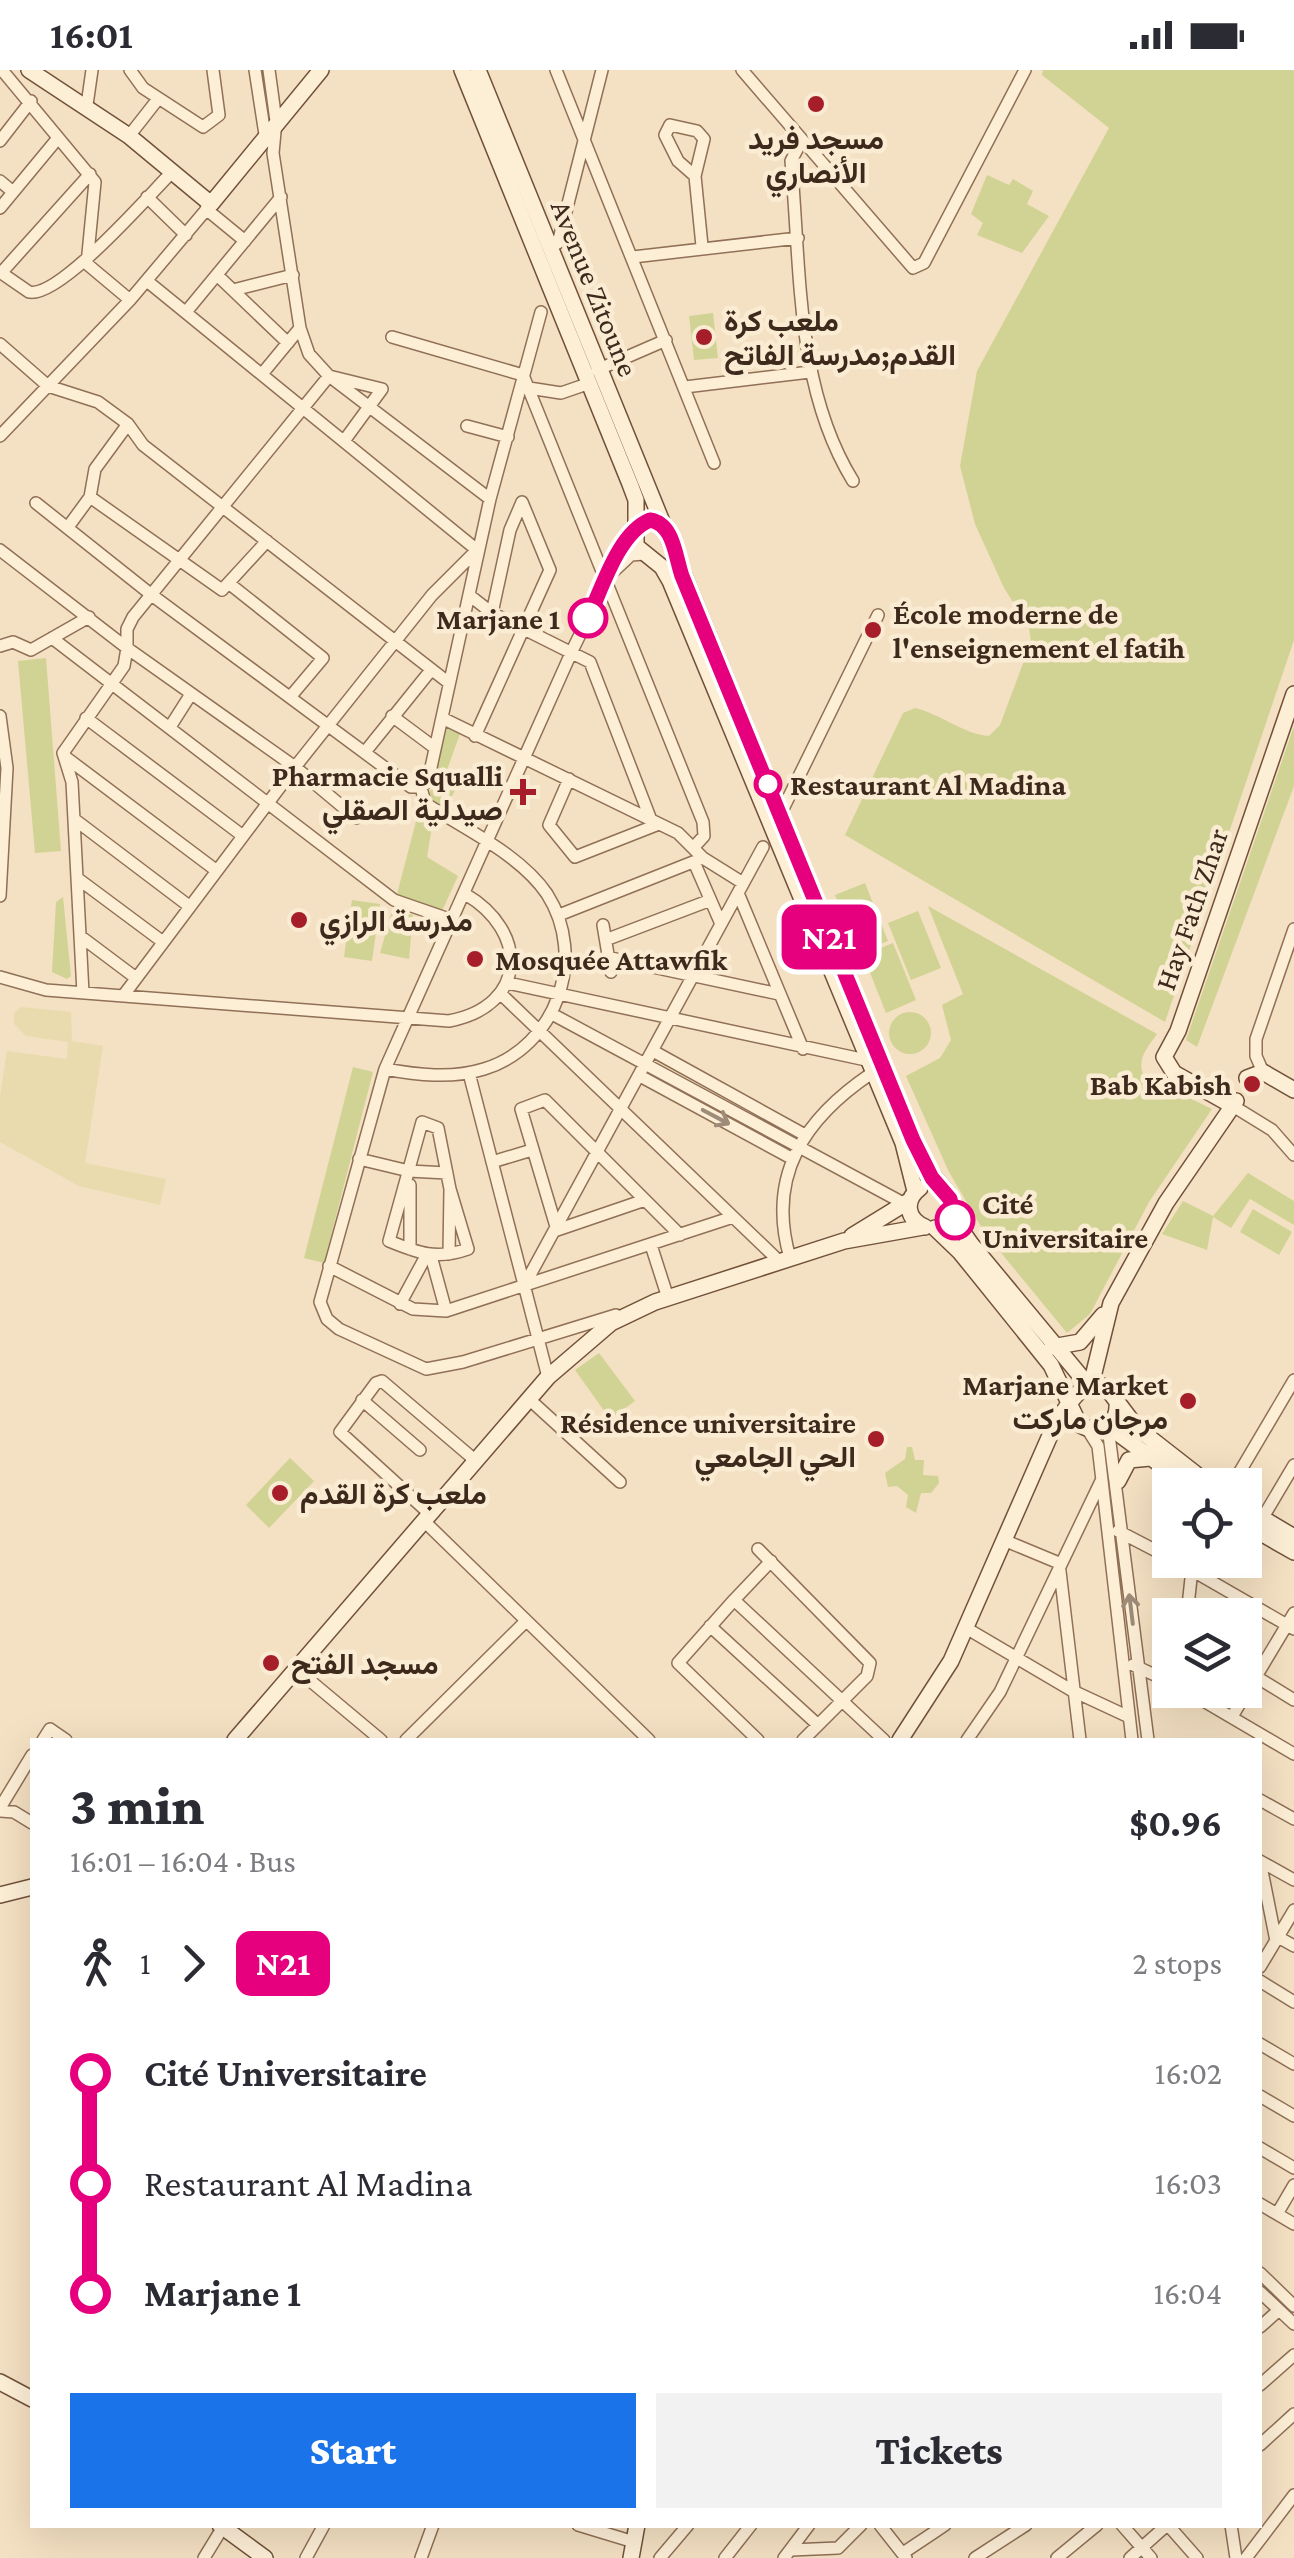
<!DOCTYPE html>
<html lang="en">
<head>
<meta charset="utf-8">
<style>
	:root { --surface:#fff; --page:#f2f2f3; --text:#2b2b33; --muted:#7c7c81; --accent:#1a73e8 }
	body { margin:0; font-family:"Crimson Pro",Vazirmatn,serif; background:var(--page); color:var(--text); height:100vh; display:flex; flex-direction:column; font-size:38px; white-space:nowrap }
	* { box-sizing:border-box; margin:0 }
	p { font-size:32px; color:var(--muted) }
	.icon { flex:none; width:55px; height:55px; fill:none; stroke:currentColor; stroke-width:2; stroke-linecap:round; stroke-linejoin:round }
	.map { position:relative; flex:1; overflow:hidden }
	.panel { position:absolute; left:30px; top:1668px; width:1232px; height:790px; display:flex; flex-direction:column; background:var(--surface); border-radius:0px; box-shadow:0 10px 40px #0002 }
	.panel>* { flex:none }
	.badge { padding:0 20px; border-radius:15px; font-size:35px; line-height:65px }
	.tools { position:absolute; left:1152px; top:1398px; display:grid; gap:20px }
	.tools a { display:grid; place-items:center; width:110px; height:110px; border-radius:0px; background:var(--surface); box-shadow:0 10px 40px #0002; font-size:50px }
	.map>.badge { position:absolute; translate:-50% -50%; box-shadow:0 0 0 5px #fff }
	.legs { display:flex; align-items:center; gap:15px; height:110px; padding:0 40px; font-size:32px }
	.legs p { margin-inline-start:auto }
	.head { display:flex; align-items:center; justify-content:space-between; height:170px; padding:0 40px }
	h1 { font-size:55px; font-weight:800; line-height:75px }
	.action { display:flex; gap:20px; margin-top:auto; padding:20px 40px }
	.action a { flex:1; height:115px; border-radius:0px; background:var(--accent); color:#fff; font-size:40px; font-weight:800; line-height:115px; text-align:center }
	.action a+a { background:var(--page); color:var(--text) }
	ul { padding:0 40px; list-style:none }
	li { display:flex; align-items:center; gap:35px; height:110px; font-size:38px }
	li i { display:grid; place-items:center; width:15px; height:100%; margin:0 12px; background:currentColor }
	li i::after { content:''; width:25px; height:25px; margin:-12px; border:8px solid; border-radius:50%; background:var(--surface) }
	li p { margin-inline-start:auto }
	li:first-child i { background:linear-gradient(#0000 50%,currentColor 0) }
	li:last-child i { background:linear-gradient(currentColor 50%,#0000 0) }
	.status { display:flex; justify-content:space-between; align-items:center; height:70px; padding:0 50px; background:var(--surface); direction:ltr }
	.status svg { height:28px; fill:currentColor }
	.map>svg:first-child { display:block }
	.farmland { fill:#eadbae }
	.green { fill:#d1d394 }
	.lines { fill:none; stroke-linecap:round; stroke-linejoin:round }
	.street-casing { stroke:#907056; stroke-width:14 }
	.secondary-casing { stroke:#725139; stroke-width:18 }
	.street { stroke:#fdeed6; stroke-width:11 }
	.secondary { stroke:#fdeed6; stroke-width:15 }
	.oneway { stroke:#9e8c79 }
	.line-1-casing { stroke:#fff; stroke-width:22 }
	.line-1 { stroke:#e6007e; stroke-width:15 }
	.poi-dot { fill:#a71e2b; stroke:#faebd3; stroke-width:4 }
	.stop-1-dot { fill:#fff; stroke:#e6007e; stroke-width:5 }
	.labels { text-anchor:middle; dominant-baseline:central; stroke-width:9; stroke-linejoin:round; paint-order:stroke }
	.poi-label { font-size:30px; font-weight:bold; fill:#3e2a1c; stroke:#faebd3; text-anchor:start }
	.street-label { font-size:30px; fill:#3e2a1c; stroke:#faebd3 }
	.stop-label { font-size:30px; font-weight:bold; fill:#3e2a1c; stroke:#faebd3; text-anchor:start }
</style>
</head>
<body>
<div class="status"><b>16:01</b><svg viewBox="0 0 49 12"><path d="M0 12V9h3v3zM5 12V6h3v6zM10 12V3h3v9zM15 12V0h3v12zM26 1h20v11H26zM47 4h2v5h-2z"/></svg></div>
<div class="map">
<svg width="1294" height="2488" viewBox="0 0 1294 2488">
	<rect width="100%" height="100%" fill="#f4e0c2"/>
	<!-- farmland -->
	<path class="farmland" d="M 21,937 L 71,942 L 72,971 L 103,976 L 85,1093 L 166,1109 L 160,1135 L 79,1116 L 0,1072 L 0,1026 L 7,981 L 67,989 L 68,972 L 26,966 L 14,954 L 14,943 Z"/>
	<!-- green -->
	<path class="green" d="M 1043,0 L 1294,0 L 1294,570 L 1165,952 L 845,765 L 903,643 L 915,638 C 941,644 963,664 989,666 L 1000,655 L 1031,572 L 1029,557 L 1004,518 L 975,454 L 960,396 L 977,301 L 1109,58 L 1042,5 Z
		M 987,105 L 1009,115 L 1013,109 L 1033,121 L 1027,134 L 1049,146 L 1022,183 L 977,165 L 983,153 L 971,144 Z
		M 713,243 L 718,288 L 694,290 L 689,246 Z
		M 46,588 L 61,781 L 35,783 L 18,591 Z
		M 1294,656 L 1294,716 L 1197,977 L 1186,970 Z
		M 447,658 L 460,664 L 444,708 L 456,718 L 446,739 L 429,727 Z
		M 420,736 L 434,744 L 427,787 L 458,806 L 442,841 L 397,824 Z
		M 865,813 L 888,871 L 858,883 L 835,825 Z
		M 63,827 L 71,906 L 67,909 L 52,902 L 56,832 Z
		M 352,830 L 380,834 L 372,891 L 344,887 Z
		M 928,836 L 1157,964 C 1147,978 1136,990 1144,1006 L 1212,1039 L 1149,1132 L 1090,1244 L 1067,1263 L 984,1162 L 948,1100 L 906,1006 L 940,988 L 951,970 L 942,935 L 963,924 Z
		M 393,838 L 413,845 L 409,889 L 380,883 Z
		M 918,841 L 941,898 L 911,910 L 888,853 Z
		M 893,873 L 916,930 L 886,943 L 863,885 Z
		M889 963a21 21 0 1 1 42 0a21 21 0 1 1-42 0Z
		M 353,997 L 373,1002 L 324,1193 L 304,1188 Z
		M 1248,1103 L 1294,1131 L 1294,1155 L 1250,1129 L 1231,1158 L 1213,1147 L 1207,1180 L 1162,1164 L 1183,1131 L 1213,1146 Z
		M 1253,1139 L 1292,1162 L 1279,1185 L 1240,1162 Z
		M 599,1283 L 635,1331 L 610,1349 L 575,1300 Z
		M 907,1377 L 912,1377 L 915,1390 L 924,1390 L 923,1405 L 938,1406 L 939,1413 L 931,1423 L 921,1423 L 916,1443 L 906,1437 L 908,1425 L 897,1416 L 888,1417 L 885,1403 L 905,1389 Z
		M 290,1388 L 314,1411 L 269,1458 L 246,1435 Z"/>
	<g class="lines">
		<defs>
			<path id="street" d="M 2,0 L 95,112 L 87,194 L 130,230
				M 130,0 L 143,18 L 203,57 L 219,45 L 213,0
				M 255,0 L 266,71
				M 269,0 L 276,51 L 273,83 L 300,258 L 309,284 L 329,306 L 490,429
				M 556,0 L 714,393
				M 742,0 L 913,198 L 924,193 L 1025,0
				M 87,35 L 92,0
				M 129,66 L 158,29
				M 802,70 L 791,91 C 801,198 795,317 853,411
				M 0,71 L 31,31
				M 695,106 L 678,91 L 665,65 L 670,55 L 697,61 L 704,69 L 695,106 L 702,176
				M 0,111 L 13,122
				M 147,127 L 186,165
				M 0,138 L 58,68
				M 206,139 L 245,171
				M 549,178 L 558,173 L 602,0
				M 633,187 L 798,168
				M 0,202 L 29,222 C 59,229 149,125 172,102
				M 1,203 L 90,104
				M 217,205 L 288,273
				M 233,220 L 293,205
				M 186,242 L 281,127
				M 392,267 L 523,305 L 703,752 L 704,766 L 693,778
				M 0,274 L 48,316 L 98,332 L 128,354 L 143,375 L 449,613
				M 597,300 L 666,270
				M 262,304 L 300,258
				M 685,317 L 810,302
				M 529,318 L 561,323 L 590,313
				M 467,356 L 508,367
				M 0,366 L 130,230 L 211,134
				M 344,371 L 382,319 L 329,306 L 133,547 L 127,559 L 127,578 L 295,697 L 356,748
				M 90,427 L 222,520 L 267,471
				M 36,433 L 153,526 L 411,717 L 421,717
				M 68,457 L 90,427 L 95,399 L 128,354
				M 0,480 L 127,578 L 124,596 L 63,683 L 72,712 L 83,923
				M 614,501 L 631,485 L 644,484
				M 231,515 L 323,588 L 291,626
				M 469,525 L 492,543 L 590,592 L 651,750
				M 52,568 L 394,830 L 452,850
				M 0,576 L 13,572 L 31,580 L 89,547
				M 0,646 L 7,698 L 0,826
				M 392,646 L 435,678
				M 86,648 L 243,766
				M 442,648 L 678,763 L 703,788 L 743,813
				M 170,657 L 191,624
				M 475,666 L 550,500 L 522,432 L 510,460 L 492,543
				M 365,682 L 431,600
				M 64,686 L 217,801
				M 569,709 L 549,755 L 575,787 L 659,754
				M 780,745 L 878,545
				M 74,749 L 189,836
				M 694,792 L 721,854
				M 77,808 L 163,872
				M 738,823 L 803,979
				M 559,845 L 703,788
				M 603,855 L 611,902
				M 80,866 L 136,908
				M 608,869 L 708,831
				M 611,888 L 779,924
				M 0,907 L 46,920 L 449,951 C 528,936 529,861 465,824
				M 508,913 L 866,990
				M 502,925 L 780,1192
				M 123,926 L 295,697 L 432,525 L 477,480 L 147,211
				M 552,944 L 905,1134
				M 653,981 L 805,1065
				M 385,999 C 417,1005 452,1009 484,999 C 556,977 588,888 547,824 C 520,784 464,759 425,733 L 421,717 L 428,711 L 490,429 L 541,242
				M 1263,1002 L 1256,986 L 1256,969 L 1294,859
				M 469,1003 L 548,1307
				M 640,1006 L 793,1089
				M 1233,1036 L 1272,1060 L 1294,1085
				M 359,1089 L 409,1101 L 447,1103
				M 492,1092 L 532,1080
				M 410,1115 L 410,1179
				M 645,1130 L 557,1160 L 521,1039 L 545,1030 L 680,1165
				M 651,1175 L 668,1228
				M 449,1184 L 450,1119 L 438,1058 L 422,1052 L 389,1171 C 418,1183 437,1190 468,1179 L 450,1119
				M 431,1186 L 446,1241
				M 790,1188 C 766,1105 805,1048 872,1003
				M 329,1196 L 413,1239 L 446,1241 L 733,1147
				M 524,1216 L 763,777
				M 400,1234 L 426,1186
				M 616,1245 L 463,1292 L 426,1299 L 339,1259 L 327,1249 L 320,1232 L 385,999 L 572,581 L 620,482 L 636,459
				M 529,1329 L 620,1412
				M 362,1330 L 420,1380
				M 1108,1357 L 1148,1670
				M 1088,1360 L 1098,1376 L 1132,1670
				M 1232,1415 L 1294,1310
				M 431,1445 L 340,1362 L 376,1313 L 382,1311 L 476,1391
				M 1262,1449 L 1294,1395
				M 425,1452 L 649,1670
				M 1118,1461 L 1170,1488
				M 1006,1471 L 1059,1493 L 1080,1670
				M 758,1479 L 870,1593 L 867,1606 L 803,1670
				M 1174,1490 L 1294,1559
				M 734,1530 L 771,1491
				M 1187,1545 L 1193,1490
				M 710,1556 L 817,1654
				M 966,1558 L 1071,1620 L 1129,1647
				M 1133,1595 L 1170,1612
				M 295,1598 L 381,1670
				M 1245,1600 L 1294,1630
				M 1185,1620 L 1294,1684
				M 1233,1645 L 1294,1543
				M 43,1670 L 50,1659 L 66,1670
				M 406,1670 L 526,1551
				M 758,1670 L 678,1593 L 734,1530 L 884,1670
				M 967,1670 L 1000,1622 L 1101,1411
				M 1260,1730 L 1294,1749
				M 0,1738 L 32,1685
				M 0,1741 L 14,1742 L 32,1753
				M 1260,1791 L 1276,1871
				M 1260,1791 L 1294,1810
				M 1278,1867 L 1294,1876
				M 1260,1897 L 1294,1840
				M 1260,1911 L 1294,1932
				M 1260,1974 L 1294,1994
				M 1260,2026 L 1294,2046
				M 1260,2078 L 1294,2098
				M 1260,2134 L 1294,2154
				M 1277,2144 L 1294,2115
				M 1260,2203 L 1294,2236
				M 1260,2222 L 1294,2254
				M 1260,2257 L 1279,2240
				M 1260,2315 L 1294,2285
				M 1260,2375 L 1294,2344
				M 578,2455 L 634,2472
				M 880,2455 L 906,2488
				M 1122,2455 L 1151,2488
				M 1168,2455 L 1197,2488
				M 1231,2455 L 1236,2488
				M 791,2480 L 838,2478 L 861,2455
				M 903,2483 L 945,2455
				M 204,2488 L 223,2457
				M 306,2488 L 324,2455
				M 421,2488 L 433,2455
				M 660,2488 L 688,2455
				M 725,2488 L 751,2455
				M 784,2488 L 809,2455
				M 975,2488 L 1026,2455
				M 1057,2488 L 1097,2455
				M 1130,2488 L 1167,2455
				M 1246,2488 L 1294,2425"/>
			<path id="secondary" d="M 29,0 L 129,66 L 211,134 L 321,0
				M 462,0 L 630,414 L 636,430 L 636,476 L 662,497 L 670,511 L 903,1073 L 915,1121
				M 478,0 L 924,1095 L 948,1124 L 957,1154 L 971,1174 L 1088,1315
				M 1247,1008 L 1263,1002 L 1294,1020
				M 1233,1036 L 1174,1003 L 1164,987 L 1178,961 L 1294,624
				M 920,1118 C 904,1130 906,1149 925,1157
				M 935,1158 L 960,1182 L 1051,1295 L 1079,1354 C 1098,1367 1119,1356 1117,1332
				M 852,1166 L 909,1131
				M 1052,1277 L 1080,1272 L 1103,1245
				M 1091,1315 L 1111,1233 L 1166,1133 L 1236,1031
				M 1108,1356 L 1188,1415
				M 1118,1411 L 1129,1390 L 1150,1388
				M 1245,1438 L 1294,1467
				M 1245,1454 L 1294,1482
				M 235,1670 L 548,1307 L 611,1253 L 655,1232 L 844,1171 L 923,1157
				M 900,1670 L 951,1591 L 1055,1354 C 1069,1335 1079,1309 1106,1317 L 1137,1358 L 1210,1415
				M 0,1825 L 32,1817
				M 0,2312 L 32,2329
				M 220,2455 L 265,2488
				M 631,2488 L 637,2455"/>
		</defs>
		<!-- street casing -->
		<use href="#street" class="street-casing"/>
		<!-- secondary casing -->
		<use href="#secondary" class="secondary-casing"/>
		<!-- street -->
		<use href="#street" class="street"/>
		<!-- secondary -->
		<use href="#secondary" class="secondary"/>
	</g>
	<!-- one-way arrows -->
	<defs><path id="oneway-shaft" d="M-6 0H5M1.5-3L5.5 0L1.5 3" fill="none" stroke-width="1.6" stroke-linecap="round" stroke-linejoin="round" transform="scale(2.5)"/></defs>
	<g class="oneway">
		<use href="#oneway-shaft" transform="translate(716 1047) rotate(28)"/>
		<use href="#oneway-shaft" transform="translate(1131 1539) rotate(-97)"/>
	</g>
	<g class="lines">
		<defs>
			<path id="line-1" d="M 588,548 C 602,519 618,463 650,450 C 674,454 675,486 682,506 L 913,1070 L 932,1108 L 950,1129 L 955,1150"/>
		</defs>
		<!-- line-1 casing -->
		<use href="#line-1" class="line-1-casing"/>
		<!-- line-1 -->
		<use href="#line-1" class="line-1"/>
	</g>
	<!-- markers -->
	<g class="poi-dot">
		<circle cx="816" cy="34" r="10"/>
		<circle cx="704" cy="267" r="10"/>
		<circle cx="873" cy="560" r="10"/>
		<path d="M518 707h10v10h10v10h-10v10h-10v-10h-10v-10h10z"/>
		<circle cx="299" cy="850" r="10"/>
		<circle cx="475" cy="889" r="10"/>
		<circle cx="1252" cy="1014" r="10"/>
		<circle cx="1188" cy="1331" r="10"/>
		<circle cx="876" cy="1369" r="10"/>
		<circle cx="280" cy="1423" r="10"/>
		<circle cx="271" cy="1593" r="10"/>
	</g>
	<g class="stop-1-dot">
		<circle cx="588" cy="548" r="18"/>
		<circle cx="768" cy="714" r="12"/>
		<circle cx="955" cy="1150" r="18"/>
	</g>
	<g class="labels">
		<!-- poi labels -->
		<g class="poi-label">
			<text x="816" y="68" text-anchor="middle">مسجد فريد<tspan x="816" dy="34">الأنصاري</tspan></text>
			<text x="724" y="250">ملعب كرة<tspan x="724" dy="34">القدم;مدرسة الفاتح</tspan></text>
			<text x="893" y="543">École moderne de<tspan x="893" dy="34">l'enseignement el fatih</tspan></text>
			<text x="503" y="705" text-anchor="end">Pharmacie Squalli<tspan x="503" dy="34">صيدلية الصقلي</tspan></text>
			<text x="319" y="850">مدرسة الرازي</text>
			<text x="495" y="889">Mosquée Attawfik</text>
			<text x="1232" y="1014" text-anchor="end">Bab Kabish</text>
			<text x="1168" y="1314" text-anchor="end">Marjane Market<tspan x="1168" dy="34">مرجان ماركت</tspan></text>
			<text x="856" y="1352" text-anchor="end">Résidence universitaire<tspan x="856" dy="34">الحي الجامعي</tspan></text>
			<text x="300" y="1423">ملعب كرة القدم</text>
			<text x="291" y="1593">مسجد الفتح</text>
		</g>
		<!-- street labels -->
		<g class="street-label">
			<text transform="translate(595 218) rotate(68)">Avenue Zitoune</text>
			<text transform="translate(1191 839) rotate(-71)">Hay Fath Zhar</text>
		</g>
		<!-- stop labels -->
		<g class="stop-label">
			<text x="560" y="548" text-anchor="end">Marjane 1</text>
			<text x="790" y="714">Restaurant Al Madina</text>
			<text x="982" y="1133">Cité<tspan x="982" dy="34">Universitaire</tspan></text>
		</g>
	</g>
</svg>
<div class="tools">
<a><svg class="icon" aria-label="locate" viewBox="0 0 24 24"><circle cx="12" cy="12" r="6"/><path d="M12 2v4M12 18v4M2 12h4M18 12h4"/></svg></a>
<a><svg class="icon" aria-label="layers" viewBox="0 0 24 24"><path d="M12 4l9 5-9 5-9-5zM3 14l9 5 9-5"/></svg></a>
</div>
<b class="badge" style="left:829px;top:867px;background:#e6007e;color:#fff">N21</b>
<section class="panel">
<div class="head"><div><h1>3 min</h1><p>16:01 – 16:04 · Bus</p></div><b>$0.96</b></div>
<div class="legs"><svg class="icon" aria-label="walk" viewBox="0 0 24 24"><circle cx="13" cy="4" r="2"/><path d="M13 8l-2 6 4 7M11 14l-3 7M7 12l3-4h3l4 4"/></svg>1<svg class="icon" aria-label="forward" viewBox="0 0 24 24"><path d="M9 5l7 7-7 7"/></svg><b class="badge" style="background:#e6007e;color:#fff">N21</b><p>2 stops</p></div>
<ul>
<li><i style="color:#e6007e"></i><b>Cité Universitaire</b><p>16:02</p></li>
<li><i style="color:#e6007e"></i><span>Restaurant Al Madina</span><p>16:03</p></li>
<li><i style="color:#e6007e"></i><b>Marjane 1</b><p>16:04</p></li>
</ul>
<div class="action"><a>Start</a><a>Tickets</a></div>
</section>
</div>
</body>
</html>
